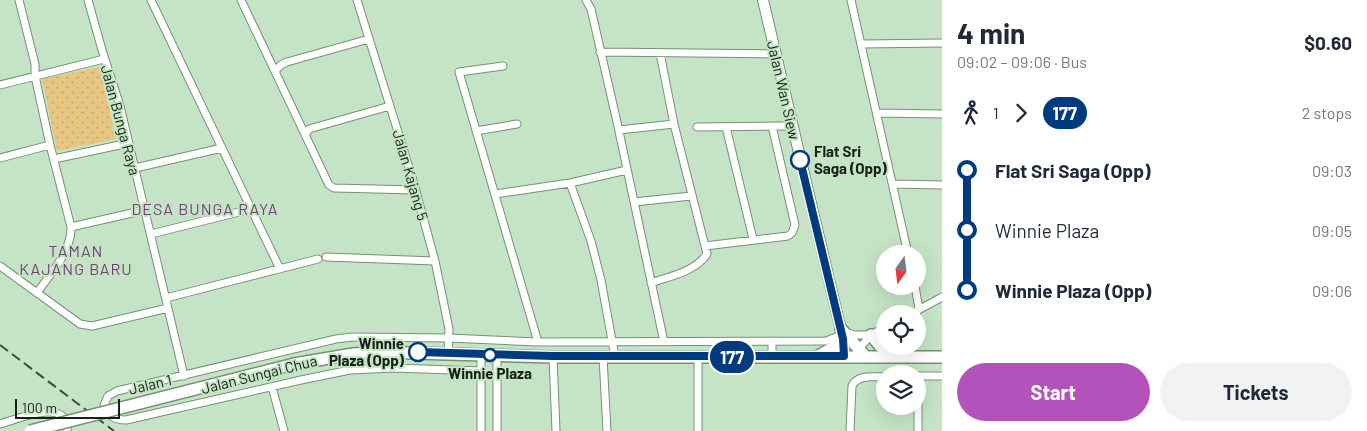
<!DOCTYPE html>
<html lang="en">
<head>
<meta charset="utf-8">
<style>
	:root { --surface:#fff; --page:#f2f2f3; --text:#1f2937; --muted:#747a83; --accent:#b352ba }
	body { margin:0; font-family:Barlow,sans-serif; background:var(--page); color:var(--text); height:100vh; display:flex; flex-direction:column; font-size:19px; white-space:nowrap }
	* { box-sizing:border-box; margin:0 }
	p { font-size:16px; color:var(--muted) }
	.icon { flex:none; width:28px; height:28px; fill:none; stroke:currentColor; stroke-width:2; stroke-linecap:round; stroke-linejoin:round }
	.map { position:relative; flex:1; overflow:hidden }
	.panel { display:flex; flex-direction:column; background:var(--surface); width:425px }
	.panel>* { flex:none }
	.badge { padding:0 10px; border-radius:16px; font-size:18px; line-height:32px }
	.needle { width:32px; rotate:194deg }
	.controls { position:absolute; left:876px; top:245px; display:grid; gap:10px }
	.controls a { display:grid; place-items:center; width:50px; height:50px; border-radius:50%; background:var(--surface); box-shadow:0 5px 20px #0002; font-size:25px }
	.scale { position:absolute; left:15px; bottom:12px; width:105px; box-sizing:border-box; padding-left:5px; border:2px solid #152115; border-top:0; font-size:14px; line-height:18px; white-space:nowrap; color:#152115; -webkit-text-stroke:4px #c5e4c5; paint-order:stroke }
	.map>.badge { position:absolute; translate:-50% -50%; box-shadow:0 0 0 2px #fff }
	.legs { display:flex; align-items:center; gap:8px; height:55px; padding:0 15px; font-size:16px }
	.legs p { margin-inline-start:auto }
	.overview { display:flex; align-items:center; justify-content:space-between; height:85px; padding:0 15px }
	h1 { font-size:28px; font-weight:700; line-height:38px }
	.cta { display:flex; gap:10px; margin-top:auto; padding:10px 15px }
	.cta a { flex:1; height:58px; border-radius:30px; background:var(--accent); color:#fff; font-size:20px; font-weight:700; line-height:58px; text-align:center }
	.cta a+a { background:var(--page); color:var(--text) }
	ul { padding:0 15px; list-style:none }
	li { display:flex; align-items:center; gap:18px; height:60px; font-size:19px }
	li i { display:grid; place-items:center; width:8px; height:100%; margin:0 6px; background:currentColor }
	li i::after { content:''; width:12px; height:12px; margin:-6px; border:4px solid; border-radius:50%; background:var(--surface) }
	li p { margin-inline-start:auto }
	li:first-child i { background:linear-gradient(#0000 50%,currentColor 0) }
	li:last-child i { background:linear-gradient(currentColor 50%,#0000 0) }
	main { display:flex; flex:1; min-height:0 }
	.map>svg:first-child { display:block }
	.grass { fill:url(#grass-dots) }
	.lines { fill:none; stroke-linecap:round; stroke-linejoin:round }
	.street-casing { stroke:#759175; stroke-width:9 }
	.secondary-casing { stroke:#759175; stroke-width:12 }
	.primary-casing { stroke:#759175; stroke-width:14 }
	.street { stroke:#fff; stroke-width:7 }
	.secondary { stroke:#fff; stroke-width:10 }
	.primary { stroke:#fff; stroke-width:11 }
	.rail { stroke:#3b4b3b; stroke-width:2; stroke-dasharray:10 5; stroke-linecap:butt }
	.primary-bridge-casing { stroke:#759175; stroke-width:14; stroke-linecap:butt }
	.primary-bridge { stroke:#fff; stroke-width:11 }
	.line-1-casing { stroke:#fff; stroke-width:11 }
	.line-1 { stroke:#003b80; stroke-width:8 }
	.stop-1-dot { fill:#fff; stroke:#003b80; stroke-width:2.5 }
	.labels { text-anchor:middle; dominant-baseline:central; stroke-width:4; stroke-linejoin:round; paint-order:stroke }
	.street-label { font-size:15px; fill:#152115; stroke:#c5e4c5 }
	.stop-label { font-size:15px; font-weight:bold; fill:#152115; stroke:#c5e4c5; text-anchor:start }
	.neighbourhood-label { font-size:16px; letter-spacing:1px; fill:#724275; stroke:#c5e4c5 }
</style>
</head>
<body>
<main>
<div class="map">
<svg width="942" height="431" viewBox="0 0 942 431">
	<defs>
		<pattern id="grass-dots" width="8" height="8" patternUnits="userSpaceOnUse" patternTransform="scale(1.25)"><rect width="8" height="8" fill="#e7c682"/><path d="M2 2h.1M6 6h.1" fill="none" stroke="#c5aa6f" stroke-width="1.8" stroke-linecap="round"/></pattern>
	</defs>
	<rect width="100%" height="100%" fill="#c5e4c5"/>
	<!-- grass -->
	<path class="grass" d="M 100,67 L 116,139 L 57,151 L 42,79 Z"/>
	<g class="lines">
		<defs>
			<path id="street" d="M 19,0 L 35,64 L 35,76 L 50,145 L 71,227 C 72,251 50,274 37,293
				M 88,0 L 102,50 L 120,106 L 184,376
				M 151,0 L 280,269
				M 241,0 L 329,185 L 334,188 L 416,190
				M 357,0 L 412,177 L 435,261 L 449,329 L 448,353
				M 586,0 L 591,9 L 617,122 L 664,342
				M 851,0 L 908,254
				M 862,44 L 942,43
				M 600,52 L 775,54
				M 503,66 L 459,72 L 538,342
				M 275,71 L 281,65 L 287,62 L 369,39
				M 0,85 L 104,59
				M 878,113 L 942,114
				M 697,127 L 792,126
				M 726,127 L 753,239
				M 619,130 L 674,124
				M 476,131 L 517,124
				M 305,135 L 309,129 L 390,106
				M 0,158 L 50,145
				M 54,159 L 129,143
				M 135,168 L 222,148
				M 570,183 L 591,241 L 601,280 L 615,357
				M 893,184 L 942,185
				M 495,194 L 570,183 L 627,170
				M 634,202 L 691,196
				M 71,227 L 145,210
				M 151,234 L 251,209
				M 705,246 L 788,236 L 792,233 L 795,225 L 772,126
				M 326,257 L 435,261
				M 0,266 L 80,324 L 92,326 L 168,308
				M 651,283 C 670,276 695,272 707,254 L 674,124 L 660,53
				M 915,286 L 919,309
				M 166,298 L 318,259
				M 911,314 L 942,297
				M 847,333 L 855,335 L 871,335
				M 772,341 L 772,356
				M 857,351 L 871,335 L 885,327
				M 481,354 L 481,431
				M 497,355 L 497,431
				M 553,357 L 556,431
				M 603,357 L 607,431
				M 481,371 L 394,368 L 350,370 L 301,380 L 126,420 C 114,420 108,416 104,405 L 108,396 L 117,391 L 336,339 L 352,337 L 449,338 L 538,342 L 826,341 L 839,336
				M 918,376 L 918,431
				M 918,376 L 942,376
				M 272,387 L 284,431
				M 0,424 C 18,419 69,396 67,431
				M 698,431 L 698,357
				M 850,431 L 852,386 C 858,374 873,377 885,377"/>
			<path id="secondary" d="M 763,0 L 843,339 L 844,356"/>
			<path id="primary" d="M 841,329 L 865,356
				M 871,335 L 880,346 L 896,355
				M 818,356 L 834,347 L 842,335
				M 294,364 L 353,354 L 378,352 L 553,357 L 942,357"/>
		</defs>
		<!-- street casing -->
		<use href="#street" class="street-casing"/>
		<!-- secondary casing -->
		<use href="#secondary" class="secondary-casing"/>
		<!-- primary casing -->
		<use href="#primary" class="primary-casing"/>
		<!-- street -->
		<use href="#street" class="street"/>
		<!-- secondary -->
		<use href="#secondary" class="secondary"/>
		<!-- primary -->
		<use href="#primary" class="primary"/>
		<!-- rail -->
		<path class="rail" d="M 0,345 L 114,431"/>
		<defs>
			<path id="primary-bridge" d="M 30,431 L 294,364"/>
		</defs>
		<!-- primary-bridge casing -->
		<use href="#primary-bridge" class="primary-bridge-casing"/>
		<!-- primary-bridge -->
		<use href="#primary-bridge" class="primary-bridge"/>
	</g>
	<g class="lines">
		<defs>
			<path id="line-1" d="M 418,352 L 553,356 L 844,356 L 843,339 L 800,160"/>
		</defs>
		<!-- line-1 casing -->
		<use href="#line-1" class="line-1-casing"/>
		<!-- line-1 -->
		<use href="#line-1" class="line-1"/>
	</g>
	<!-- markers -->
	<g class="stop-1-dot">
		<circle cx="800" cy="160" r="9"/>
		<circle cx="418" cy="352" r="9"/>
		<circle cx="490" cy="355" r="6"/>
	</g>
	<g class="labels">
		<!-- street labels -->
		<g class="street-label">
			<text transform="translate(784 90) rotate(77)">Jalan Wan Siew</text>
			<text transform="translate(121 120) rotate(75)">Jalan Bunga Raya</text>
			<text transform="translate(411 175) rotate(74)">Jalan Kajang 5</text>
			<text transform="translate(259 374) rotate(-14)">Jalan Sungai Chua</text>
			<text transform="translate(150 384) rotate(-13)">Jalan 1</text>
		</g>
		<!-- stop labels -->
		<g class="stop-label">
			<text x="814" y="151">Flat Sri<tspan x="814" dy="17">Saga (Opp)</tspan></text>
			<text x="404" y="343" text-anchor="end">Winnie<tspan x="404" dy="17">Plaza (Opp)</tspan></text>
			<text x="490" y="373" text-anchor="middle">Winnie Plaza</text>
		</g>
		<!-- neighbourhood labels -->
		<g class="neighbourhood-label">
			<text x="205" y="208">DESA BUNGA RAYA</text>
			<text x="76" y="250">TAMAN<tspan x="76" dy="18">KAJANG BARU</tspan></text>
		</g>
	</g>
</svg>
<div class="controls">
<a><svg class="needle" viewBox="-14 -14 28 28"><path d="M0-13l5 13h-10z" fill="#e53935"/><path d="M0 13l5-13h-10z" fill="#747a83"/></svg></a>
<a><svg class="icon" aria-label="locate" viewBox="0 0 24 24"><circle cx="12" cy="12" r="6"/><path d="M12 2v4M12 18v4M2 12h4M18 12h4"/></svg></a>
<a><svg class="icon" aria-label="layers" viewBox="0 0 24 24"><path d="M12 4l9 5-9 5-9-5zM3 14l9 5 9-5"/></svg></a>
</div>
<div class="scale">100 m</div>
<b class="badge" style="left:732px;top:357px;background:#003b80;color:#fff">177</b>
</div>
<section class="panel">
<div class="overview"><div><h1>4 min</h1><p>09:02 – 09:06 · Bus</p></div><b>$0.60</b></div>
<div class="legs"><svg class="icon" aria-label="walk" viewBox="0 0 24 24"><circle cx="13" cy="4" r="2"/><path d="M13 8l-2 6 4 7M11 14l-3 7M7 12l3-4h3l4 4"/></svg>1<svg class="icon" aria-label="forward" viewBox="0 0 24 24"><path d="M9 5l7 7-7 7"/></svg><b class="badge" style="background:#003b80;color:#fff">177</b><p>2 stops</p></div>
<ul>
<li><i style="color:#003b80"></i><b>Flat Sri Saga (Opp)</b><p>09:03</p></li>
<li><i style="color:#003b80"></i><span>Winnie Plaza</span><p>09:05</p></li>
<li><i style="color:#003b80"></i><b>Winnie Plaza (Opp)</b><p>09:06</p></li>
</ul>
<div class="cta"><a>Start</a><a>Tickets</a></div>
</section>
</main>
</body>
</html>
